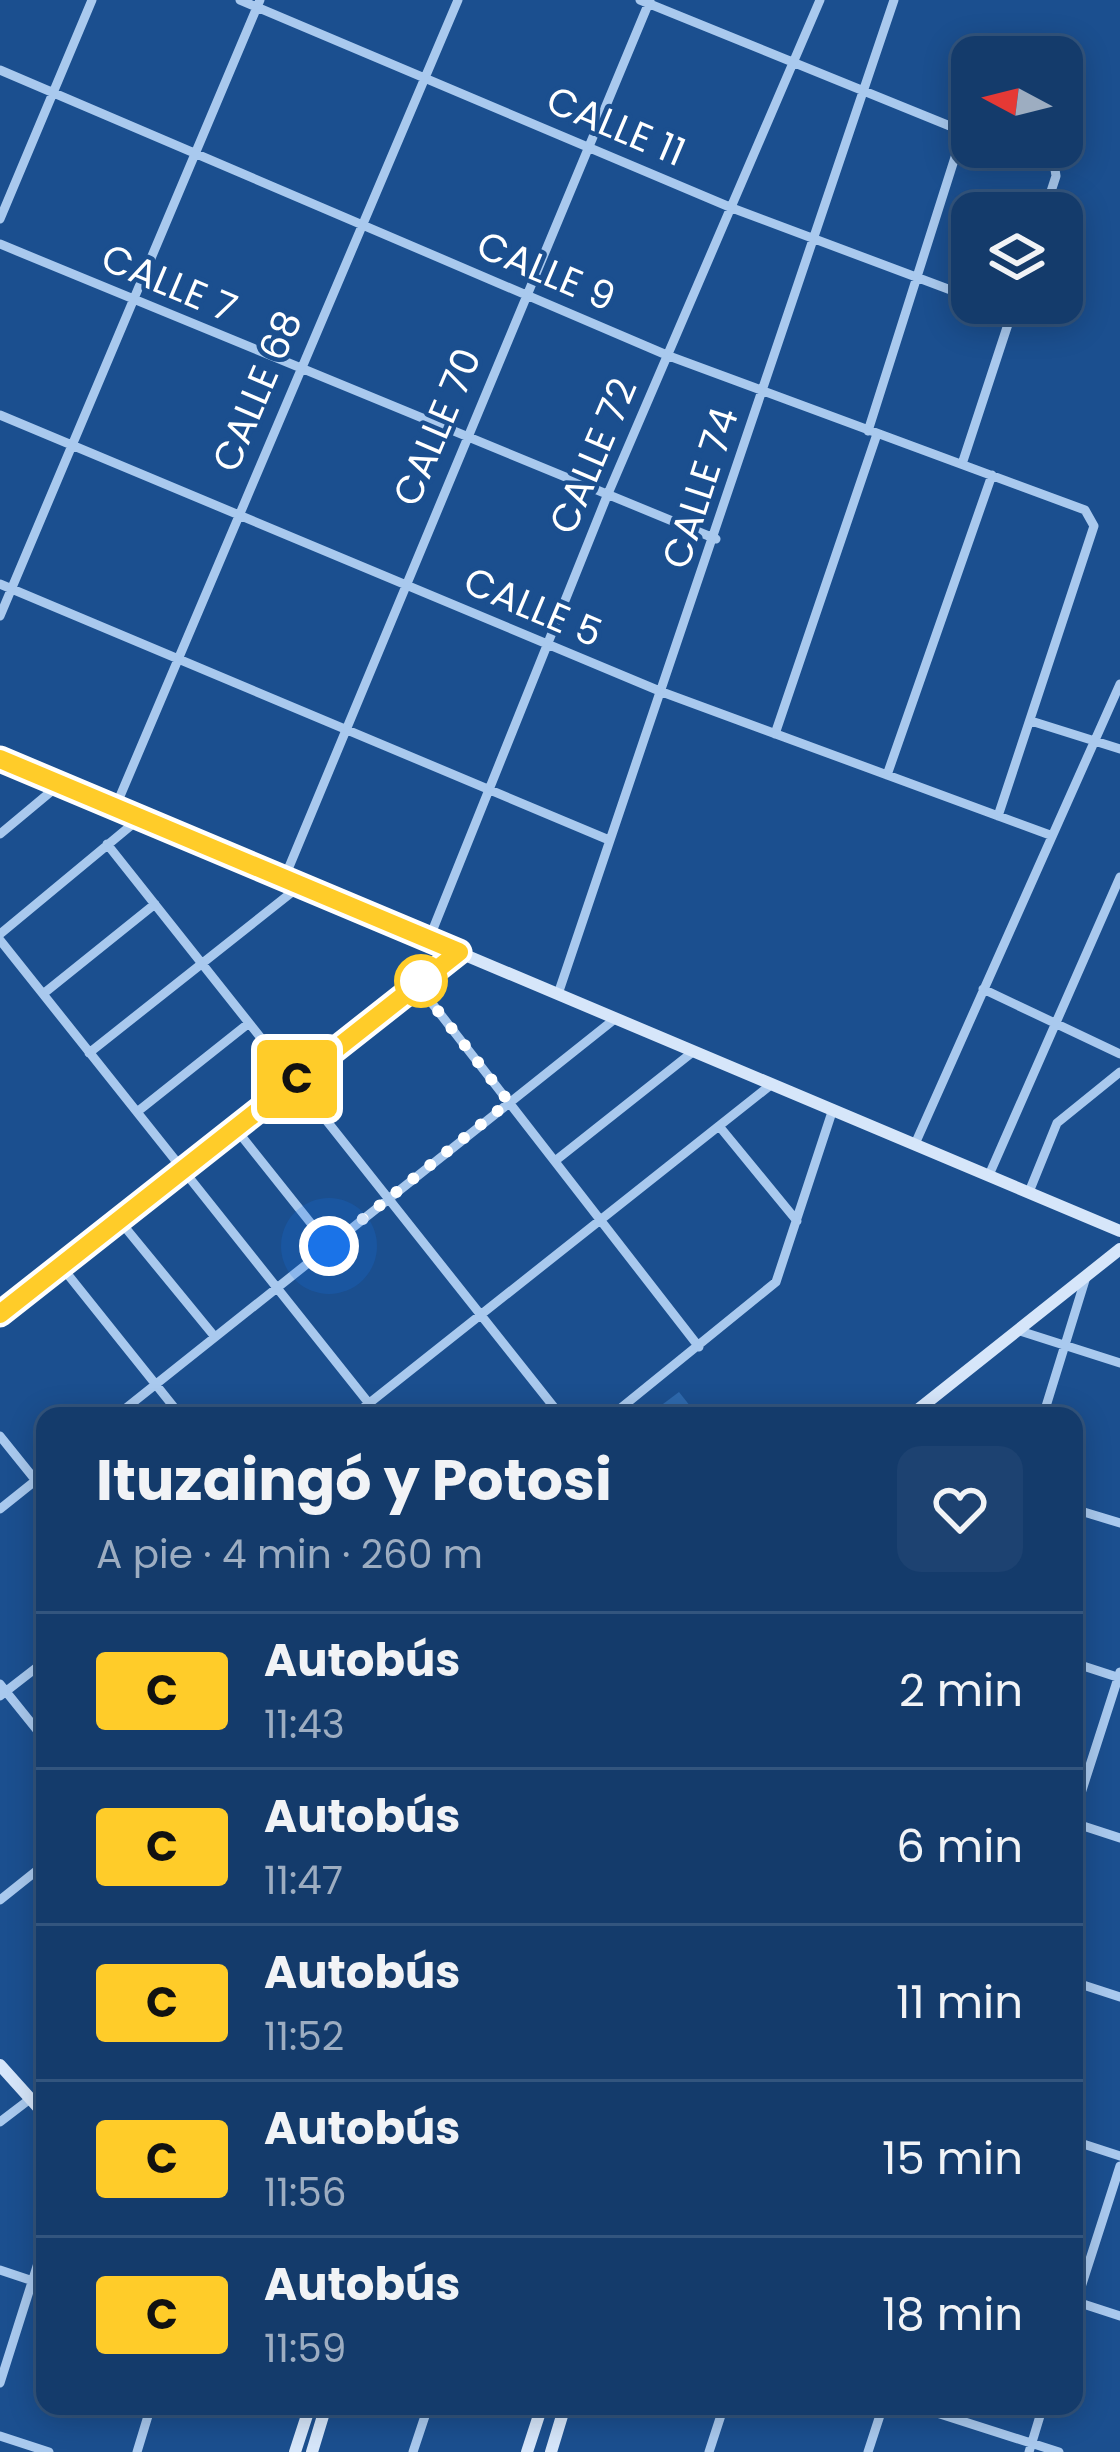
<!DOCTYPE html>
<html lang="es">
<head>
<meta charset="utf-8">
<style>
	:root { --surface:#143b6b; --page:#1d4271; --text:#f1f3f6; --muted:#9dadc1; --line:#33557e }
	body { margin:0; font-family:Poppins,sans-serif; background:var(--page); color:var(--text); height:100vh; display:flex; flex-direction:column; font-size:45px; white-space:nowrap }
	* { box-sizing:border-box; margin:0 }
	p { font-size:39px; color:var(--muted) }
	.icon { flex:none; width:66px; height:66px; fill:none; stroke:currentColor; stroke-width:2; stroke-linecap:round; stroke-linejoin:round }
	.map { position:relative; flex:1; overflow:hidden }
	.panel { position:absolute; left:36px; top:1407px; width:1047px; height:1008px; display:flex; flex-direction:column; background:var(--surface); border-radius:24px; box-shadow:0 6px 30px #0003,0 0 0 3px var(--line) }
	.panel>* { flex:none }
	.badge { padding:0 24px; border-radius:9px; font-size:42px; line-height:78px }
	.needle { width:78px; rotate:277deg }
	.tools { position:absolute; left:951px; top:36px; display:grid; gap:24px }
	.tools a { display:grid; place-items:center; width:132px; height:132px; border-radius:24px; background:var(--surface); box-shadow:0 6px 30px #0003,0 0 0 3px var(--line); font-size:60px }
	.you { position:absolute; width:60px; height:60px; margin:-30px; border:9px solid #fff; border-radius:50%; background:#1a73e8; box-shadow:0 0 0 18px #1a73e833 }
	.map>.badge { position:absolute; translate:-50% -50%; box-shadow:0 0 0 6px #fff }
	.round { display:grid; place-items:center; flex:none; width:126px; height:126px; border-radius:24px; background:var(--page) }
	.summary { display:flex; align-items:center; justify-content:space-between; height:204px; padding:0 60px }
	h1 { font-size:57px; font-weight:700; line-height:90px }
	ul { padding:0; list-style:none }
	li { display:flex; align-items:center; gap:36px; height:156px; padding:0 60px; border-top:3px solid var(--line) }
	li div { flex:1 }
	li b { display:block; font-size:45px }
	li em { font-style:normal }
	li .badge { min-width:132px; font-weight:700; text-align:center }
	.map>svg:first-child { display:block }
	.green { fill:#2e69ad }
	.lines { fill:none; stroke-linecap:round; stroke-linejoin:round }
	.street { stroke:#a9c9ee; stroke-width:9 }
	.secondary { stroke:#d6e6fa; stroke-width:12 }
	.line-casing { stroke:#fff; stroke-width:27 }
	.line { stroke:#ffcc29; stroke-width:18 }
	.walk { stroke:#fff; stroke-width:12; stroke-dasharray:0 21.6 }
	.stop-dot { fill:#fff; stroke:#ffcc29; stroke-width:6 }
	.labels { text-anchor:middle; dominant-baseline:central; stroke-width:9; stroke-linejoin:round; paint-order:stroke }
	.street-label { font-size:39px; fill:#fff; stroke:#1b4f8f }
</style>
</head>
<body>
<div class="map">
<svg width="1120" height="2452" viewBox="0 0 1120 2452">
	<rect width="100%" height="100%" fill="#1b4f8f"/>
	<!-- green -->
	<path class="green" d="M 679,1392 L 698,1416 L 647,1416 Z"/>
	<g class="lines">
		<!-- street -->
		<path class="street" d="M 240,0 L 732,208 L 972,298
			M 640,0 L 972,135
			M 0,70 L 669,356 L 1085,510 L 1094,526 L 998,816
			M 1008,147 L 1054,163 L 1056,176 L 1044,213
			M 0,219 L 92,0
			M 0,244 L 716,539
			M 988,303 L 1013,311
			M 0,415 L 662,692 L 1050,835
			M 868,431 L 963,132
			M 962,464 L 1015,303
			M 0,584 L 609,840
			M 0,616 L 260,0
			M 1031,721 L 1120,749
			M 775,734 L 877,434
			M 887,775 L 992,475
			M 115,808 L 458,0
			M 0,834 L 60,784
			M 107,844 L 561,1416
			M 284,879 L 650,0
			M 0,934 L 140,818
			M 429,939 L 607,496 L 820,0
			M 0,940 L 379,1416
			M 417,984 L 699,1347
			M 983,989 L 1120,1054
			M 43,994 L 155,904
			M 558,994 L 894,0
			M 89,1053 L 301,885
			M 137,1112 L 249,1023
			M 719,1126 L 797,1221
			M 235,1128 L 329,1246
			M 915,1144 L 1120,684
			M 555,1161 L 694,1051
			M 989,1175 L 1120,877
			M 1029,1192 L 1057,1123 L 1120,1072
			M 119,1220 L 215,1337
			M 61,1266 L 181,1416
			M 0,1314 L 459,952
			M 1020,1331 L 1120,1363
			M 116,1416 L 616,1018
			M 353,1416 L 772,1084
			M 611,1416 L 776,1282 L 833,1109
			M 1043,1416 L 1086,1277
			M 0,1436 L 45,1492
			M 0,1509 L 45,1473
			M 1074,1509 L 1120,1523
			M 1074,1663 L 1120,1678
			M 0,1684 L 45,1740
			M 0,1696 L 45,1661
			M 1074,1815 L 1120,1672
			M 1074,1823 L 1120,1838
			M 0,1900 L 45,1864
			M 1074,1982 L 1120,1997
			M 0,2122 L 30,2099
			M 1074,2141 L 1120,2156
			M 0,2270 L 45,2285
			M 1074,2301 L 1120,2316
			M 1074,2309 L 1120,2166
			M 0,2383 L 45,2241
			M 407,2406 L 426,2413
			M 915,2406 L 1059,2452
			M 426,2413 L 437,2413 L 445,2406
			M 0,2436 L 49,2452
			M 137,2452 L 151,2406
			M 413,2452 L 426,2413
			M 709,2452 L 724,2406
			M 868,2452 L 883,2406
			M 1029,2452 L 1043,2406"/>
		<!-- secondary -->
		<path class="secondary" d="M 0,759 L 1120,1231
			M 910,1416 L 1120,1249
			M 0,2065 L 45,2115
			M 295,2452 L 310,2406
			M 312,2452 L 326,2406
			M 527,2452 L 542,2406
			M 551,2452 L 565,2406"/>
	</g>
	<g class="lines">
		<defs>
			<path id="line" d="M 0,759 L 459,952 L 0,1314"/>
		</defs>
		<!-- line casing -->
		<use href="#line" class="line-casing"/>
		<!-- line -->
		<use href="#line" class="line"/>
		<!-- walk -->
		<path class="walk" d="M 329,1246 L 509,1102 L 417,984 L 421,981"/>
	</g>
	<!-- markers -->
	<circle class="stop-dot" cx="421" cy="981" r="24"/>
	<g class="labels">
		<!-- street labels -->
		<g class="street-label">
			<text transform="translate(616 126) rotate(23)">CALLE 11</text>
			<text transform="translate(546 271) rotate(23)">CALLE 9</text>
			<text transform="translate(169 283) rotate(23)">CALLE 7</text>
			<text transform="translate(257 391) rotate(-67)">CALLE 68</text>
			<text transform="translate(437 427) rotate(-67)">CALLE 70</text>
			<text transform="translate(593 456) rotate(-67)">CALLE 72</text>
			<text transform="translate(700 488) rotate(-72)">CALLE 74</text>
			<text transform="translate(533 607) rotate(23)">CALLE 5</text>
		</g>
	</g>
</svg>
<div class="tools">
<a><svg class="needle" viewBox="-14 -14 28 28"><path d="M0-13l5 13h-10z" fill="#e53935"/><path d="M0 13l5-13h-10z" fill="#9dadc1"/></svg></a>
<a><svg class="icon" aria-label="layers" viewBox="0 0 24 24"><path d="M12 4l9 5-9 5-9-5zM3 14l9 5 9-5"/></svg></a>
</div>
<div class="you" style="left:329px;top:1246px"></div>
<b class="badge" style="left:297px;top:1079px;background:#ffcc29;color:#111">C</b>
<section class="panel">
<div class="summary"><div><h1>Ituzaingó y Potosi</h1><p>A pie · 4 min · 260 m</p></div><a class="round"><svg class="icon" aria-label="heart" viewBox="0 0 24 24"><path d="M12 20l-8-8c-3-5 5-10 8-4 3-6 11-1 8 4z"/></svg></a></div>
<ul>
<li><span class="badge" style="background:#ffcc29;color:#111">C</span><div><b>Autobús</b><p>11:43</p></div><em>2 min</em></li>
<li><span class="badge" style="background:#ffcc29;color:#111">C</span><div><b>Autobús</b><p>11:47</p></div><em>6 min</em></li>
<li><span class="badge" style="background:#ffcc29;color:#111">C</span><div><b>Autobús</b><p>11:52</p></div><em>11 min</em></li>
<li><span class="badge" style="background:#ffcc29;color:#111">C</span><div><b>Autobús</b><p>11:56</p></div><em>15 min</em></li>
<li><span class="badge" style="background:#ffcc29;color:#111">C</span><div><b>Autobús</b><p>11:59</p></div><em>18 min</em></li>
</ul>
</section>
</div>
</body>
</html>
